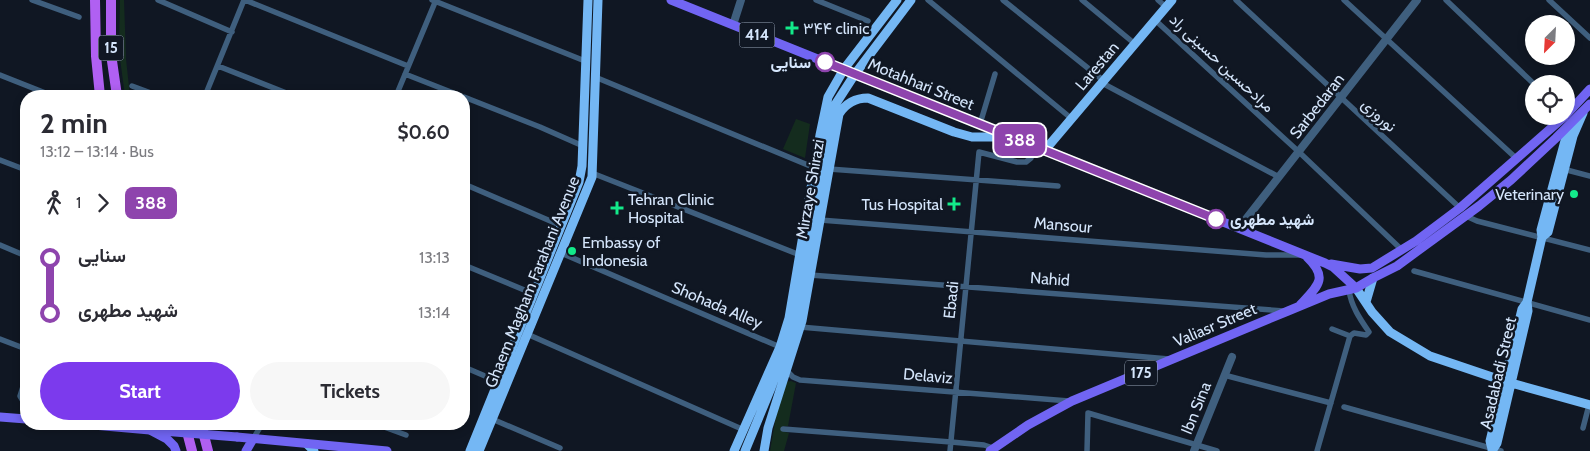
<!DOCTYPE html>
<html lang="en">
<head>
<meta charset="utf-8">
<style>
	:root { --surface:#fff; --page:#f7f7f7; --text:#2b2b33; --muted:#7c7c81; --accent:#7c3aed }
	body { margin:0; font-family:Cabin,Vazirmatn,sans-serif; background:var(--page); color:var(--text); height:100vh; display:flex; flex-direction:column; font-size:19px; white-space:nowrap }
	* { box-sizing:border-box; margin:0 }
	p { font-size:16px; color:var(--muted) }
	.icon { flex:none; width:28px; height:28px; fill:none; stroke:currentColor; stroke-width:2; stroke-linecap:round; stroke-linejoin:round }
	.map { position:relative; flex:1; overflow:hidden }
	.details { position:absolute; left:20px; top:90px; width:450px; height:340px; display:flex; flex-direction:column; background:var(--surface); border-radius:20px; box-shadow:0 2px 8px #0003 }
	.details>* { flex:none }
	.badge { padding:0 10px; border-radius:8px; font-size:18px; line-height:32px }
	.needle { width:32px; rotate:204deg }
	.controls { position:absolute; left:1525px; top:15px; display:grid; gap:10px }
	.controls a { display:grid; place-items:center; width:50px; height:50px; border-radius:50%; background:var(--surface); box-shadow:0 2px 8px #0003; font-size:25px }
	.map>.badge { position:absolute; translate:-50% -50%; box-shadow:0 0 0 2px #fff }
	.legs { display:flex; align-items:center; gap:8px; height:55px; padding:0 20px; font-size:16px }
	.legs p { margin-inline-start:auto }
	.headline { display:flex; align-items:center; justify-content:space-between; height:85px; padding:0 20px }
	h1 { font-size:28px; font-weight:800; line-height:38px }
	.cta { display:flex; gap:10px; margin-top:auto; padding:10px 20px }
	.cta a { flex:1; height:58px; border-radius:30px; background:var(--accent); color:#fff; font-size:20px; font-weight:800; line-height:58px; text-align:center }
	.cta a+a { background:var(--page); color:var(--text) }
	ul { padding:0 20px; list-style:none }
	li { display:flex; align-items:center; gap:18px; height:55px; font-size:19px }
	li i { display:grid; place-items:center; width:8px; height:100%; margin:0 6px; background:currentColor }
	li i::after { content:''; width:12px; height:12px; margin:-6px; border:4px solid; border-radius:50%; background:var(--surface) }
	li p { margin-inline-start:auto }
	li:first-child i { background:linear-gradient(#0000 50%,currentColor 0) }
	li:last-child i { background:linear-gradient(currentColor 50%,#0000 0) }
	.map>svg:first-child { display:block }
	.green { fill:#142c1e }
	.lines { fill:none; stroke-linecap:round; stroke-linejoin:round }
	.minor { stroke:#3f5f7e; stroke-width:5.5 }
	.tertiary { stroke:#3f5f7e; stroke-width:8 }
	.secondary { stroke:#74b7f4; stroke-width:9 }
	.primary { stroke:#7165f3; stroke-width:9 }
	.trunk { stroke:#b060f2; stroke-width:10 }
	.primary-bridge { stroke:#7165f3; stroke-width:9 }
	.line-1-casing { stroke:#fff; stroke-width:11 }
	.line-1 { stroke:#8e44ad; stroke-width:8 }
	.poi-dot { fill:#13ea8a; stroke:#101723; stroke-width:2 }
	.stop-1-dot { fill:#fff; stroke:#8e44ad; stroke-width:2.5 }
	.labels { text-anchor:middle; dominant-baseline:central; stroke-width:5; stroke-linejoin:round; paint-order:stroke }
	.shield { fill:#101723; stroke:#9aa8bb; stroke-width:1 }
	.shield-label { font-size:15px; font-weight:bold; fill:#d5e6fc }
	.poi-label { font-size:16px; fill:#d5e6fc; stroke:#101723; text-anchor:start }
	.stop-label { font-size:16px; font-weight:bold; fill:#d5e6fc; stroke:#101723; text-anchor:end }
	.street-label { font-size:16px; fill:#d5e6fc; stroke:#101723 }
</style>
</head>
<body>
<div class="map">
<svg width="1590" height="451" viewBox="0 0 1590 451">
	<rect width="100%" height="100%" fill="#101723"/>
	<!-- green -->
	<path class="green" d="M 120,0 L 124,0 L 126,59 L 130,96 L 125,96 L 119,51 Z
		M 796,119 L 810,124 L 805,158 L 783,149 Z
		M 791,381 L 796,383 L 788,426 L 783,426 L 782,431 L 789,433 L 784,451 L 770,451 L 777,410 L 786,382 Z"/>
	<g class="lines">
		<!-- minor -->
		<path class="minor" d="M 32,0 L 79,17
			M 158,0 L 232,32
			M 245,0 L 408,66
			M 432,0 L 585,61
			M 816,0 L 868,21
			M 928,0 L 1072,119
			M 1003,0 L 1104,81
			M 1082,0 L 1135,44
			M 1158,0 L 1166,7
			M 1236,0 L 1460,208
			M 1344,0 L 1517,159
			M 1446,0 L 1534,84
			M 1549,0 L 1590,38
			M 1155,20 L 1299,152 L 1402,250
			M 218,66 L 294,96
			M 405,74 L 461,96
			M 0,75 L 53,96
			M 595,77 L 815,168
			M 1102,83 L 1279,177
			M 132,86 L 159,96
			M 205,96 L 244,0
			M 396,96 L 436,0
			M 464,97 L 540,127 L 583,146
			M 980,124 L 995,74
			M 0,160 L 26,170
			M 829,169 L 1058,186
			M 1563,169 L 1590,176
			M 592,173 L 800,255
			M 464,184 L 562,226
			M 1466,216 L 1477,221 L 1590,250
			M 820,220 L 1266,255 L 1301,255
			M 0,245 L 26,256
			M 561,253 L 780,347
			M 464,265 L 534,294
			M 1414,271 L 1590,320
			M 810,275 L 1284,311
			M 1349,290 C 1351,306 1360,319 1369,332 L 1366,335 L 1354,333 L 1350,336
			M 800,327 L 1169,359
			M 1332,329 L 1350,336
			M 527,334 L 744,430
			M 0,339 L 26,349
			M 464,367 L 499,382
			M 786,370 L 793,377 L 800,380 L 1069,401
			M 1224,375 L 1331,403
			M 26,377 L 20,396 L 26,406
			M 1344,407 L 1501,451
			M 492,419 L 560,448
			M 376,424 L 406,435
			M 1583,428 L 1589,405
			M 783,429 L 951,442 L 984,445 L 993,448
			M 253,439 L 262,424
			M 950,451 L 979,152 L 1017,162 L 1026,162 L 1031,158 L 1032,153 L 1025,143
			M 1087,451 L 1088,413 L 1217,451
			M 1317,451 L 1350,336"/>
		<!-- tertiary -->
		<path class="tertiary" d="M 733,25 L 741,0
			M 1239,228 L 1417,0
			M 1194,451 L 1232,357"/>
		<!-- secondary -->
		<path class="secondary" d="M 1045,150 L 1172,0
			M 1542,237 L 1548,232 L 1573,136 L 1583,113
			M 1356,288 L 1372,312 L 1390,332 L 1430,356 L 1504,381 L 1590,405
			M 1366,302 L 1373,278
			M 307,444 L 314,451
			M 1492,449 L 1490,441 L 1522,309 L 1527,302 L 1542,237 L 1541,230 L 1569,126
			M 470,451 L 579,182 L 582,166 L 588,0
			M 479,451 L 592,177 L 598,0
			M 734,451 L 780,347 L 789,318 L 820,135 L 828,97 L 844,69 L 897,0
			M 745,451 L 771,388 L 795,320 L 833,108 L 855,74 L 911,0
			M 764,451 L 768,428 L 802,321 L 839,114 C 846,103 856,98 868,98 L 954,132 L 972,137 L 1013,137
			M 1492,451 L 1497,443 L 1528,311 L 1527,302"/>
		<!-- primary -->
		<path class="primary" d="M 671,0 L 1325,263 L 1333,267 L 1356,288
			M 1566,115 L 1590,89
			M 1331,264 L 1360,269 L 1372,268 L 1416,241 L 1460,208 L 1565,116
			M 1300,305 C 1318,286 1329,278 1307,257
			M 0,417 L 26,419
			M 82,424 L 150,430 L 167,439 L 174,446 L 176,451
			M 237,437 L 387,451
			M 246,451 L 253,439
			M 990,451 L 1028,425 L 1072,401 L 1288,311 L 1329,294 L 1356,288 L 1373,278 L 1397,266 L 1479,206 L 1511,180 L 1556,138 L 1590,104"/>
		<!-- trunk -->
		<path class="trunk" d="M 95,0 L 96,56 L 100,96
			M 111,0 L 111,54 L 117,96
			M 185,424 L 192,451
			M 201,424 L 208,451"/>
		<!-- primary-bridge -->
		<path class="primary-bridge" d="M 150,430 L 237,437"/>
	</g>
	<g class="lines">
		<defs>
			<path id="line-1" d="M 825,62 L 1216,219"/>
		</defs>
		<!-- line-1 casing -->
		<use href="#line-1" class="line-1-casing"/>
		<!-- line-1 -->
		<use href="#line-1" class="line-1"/>
	</g>
	<!-- markers -->
	<g class="poi-dot">
		<path d="M789.5 20.5h5v5h5v5h-5v5h-5v-5h-5v-5h5z"/>
		<circle cx="1574" cy="194" r="5"/>
		<path d="M951.5 196.5h5v5h5v5h-5v5h-5v-5h-5v-5h5z"/>
		<path d="M614.5 200.5h5v5h5v5h-5v5h-5v-5h-5v-5h5z"/>
		<circle cx="572" cy="251" r="5"/>
	</g>
	<g class="stop-1-dot">
		<circle cx="825" cy="62" r="9"/>
		<circle cx="1216" cy="219" r="9"/>
	</g>
	<g class="labels">
		<!-- shield labels -->
		<g class="shield">
			<rect x="739.5" y="22.5" width="35" height="25" rx="4"/>
			<rect x="98.5" y="35.5" width="25" height="25" rx="4"/>
			<rect x="1125" y="360.5" width="32" height="25" rx="4"/>
		</g>
		<g class="shield-label">
			<text x="757" y="35">414</text>
			<text x="111" y="48">15</text>
			<text x="1141" y="373">175</text>
		</g>
		<!-- poi labels -->
		<g class="poi-label">
			<text x="803" y="28">۳۴۴ clinic</text>
			<text x="1564" y="194" text-anchor="end">Veterinary</text>
			<text x="628" y="199">Tehran Clinic<tspan x="628" dy="18">Hospital</tspan></text>
			<text x="943" y="204" text-anchor="end">Tus Hospital</text>
			<text x="582" y="242">Embassy of<tspan x="582" dy="18">Indonesia</tspan></text>
		</g>
		<!-- stop labels -->
		<g class="stop-label">
			<text x="811" y="62">سنایی</text>
			<text x="1230" y="219" text-anchor="start">شهید مطهری</text>
		</g>
		<!-- street labels -->
		<g class="street-label">
			<text transform="translate(1222 63) rotate(43)">مرادحسین حسینی راد</text>
			<text transform="translate(1097 66) rotate(-50)">Larestan</text>
			<text transform="translate(921 84) rotate(22)">Motahhari Street</text>
			<text transform="translate(1317 106) rotate(-52)">Sarbedaran</text>
			<text transform="translate(1379 115) rotate(42)">نوروزی</text>
			<text transform="translate(810 189) rotate(-80)">Mirzaye Shirazi</text>
			<text transform="translate(1063 225) rotate(5)">Mansour</text>
			<text transform="translate(1050 279) rotate(4)">Nahid</text>
			<text transform="translate(532 282) rotate(-68)">Ghaem Magham Farahani Avenue</text>
			<text transform="translate(951 300) rotate(-84)">Ebadi</text>
			<text transform="translate(717 305) rotate(23)">Shohada Alley</text>
			<text transform="translate(1215 325) rotate(-23)">Valiasr Street</text>
			<text transform="translate(1498 373) rotate(-77)">Asadabadi Street</text>
			<text transform="translate(928 376) rotate(5)">Delaviz</text>
			<text transform="translate(1196 408) rotate(-68)">Ibn Sina</text>
		</g>
	</g>
</svg>
<div class="controls">
<a><svg class="needle" viewBox="-14 -14 28 28"><path d="M0-13l5 13h-10z" fill="#e53935"/><path d="M0 13l5-13h-10z" fill="#7c7c81"/></svg></a>
<a><svg class="icon" aria-label="locate" viewBox="0 0 24 24"><circle cx="12" cy="12" r="6"/><path d="M12 2v4M12 18v4M2 12h4M18 12h4"/></svg></a>
</div>
<b class="badge" style="left:1020px;top:140px;background:#8e44ad;color:#fff">388</b>
<section class="details">
<div class="headline"><div><h1>2 min</h1><p>13:12 – 13:14 · Bus</p></div><b>$0.60</b></div>
<div class="legs"><svg class="icon" aria-label="walk" viewBox="0 0 24 24"><circle cx="13" cy="4" r="2"/><path d="M13 8l-2 6 4 7M11 14l-3 7M7 12l3-4h3l4 4"/></svg>1<svg class="icon" aria-label="forward" viewBox="0 0 24 24"><path d="M9 5l7 7-7 7"/></svg><b class="badge" style="background:#8e44ad;color:#fff">388</b></div>
<ul>
<li><i style="color:#8e44ad"></i><b>سنایی</b><p>13:13</p></li>
<li><i style="color:#8e44ad"></i><b>شهید مطهری</b><p>13:14</p></li>
</ul>
<div class="cta"><a>Start</a><a>Tickets</a></div>
</section>
</div>
</body>
</html>
